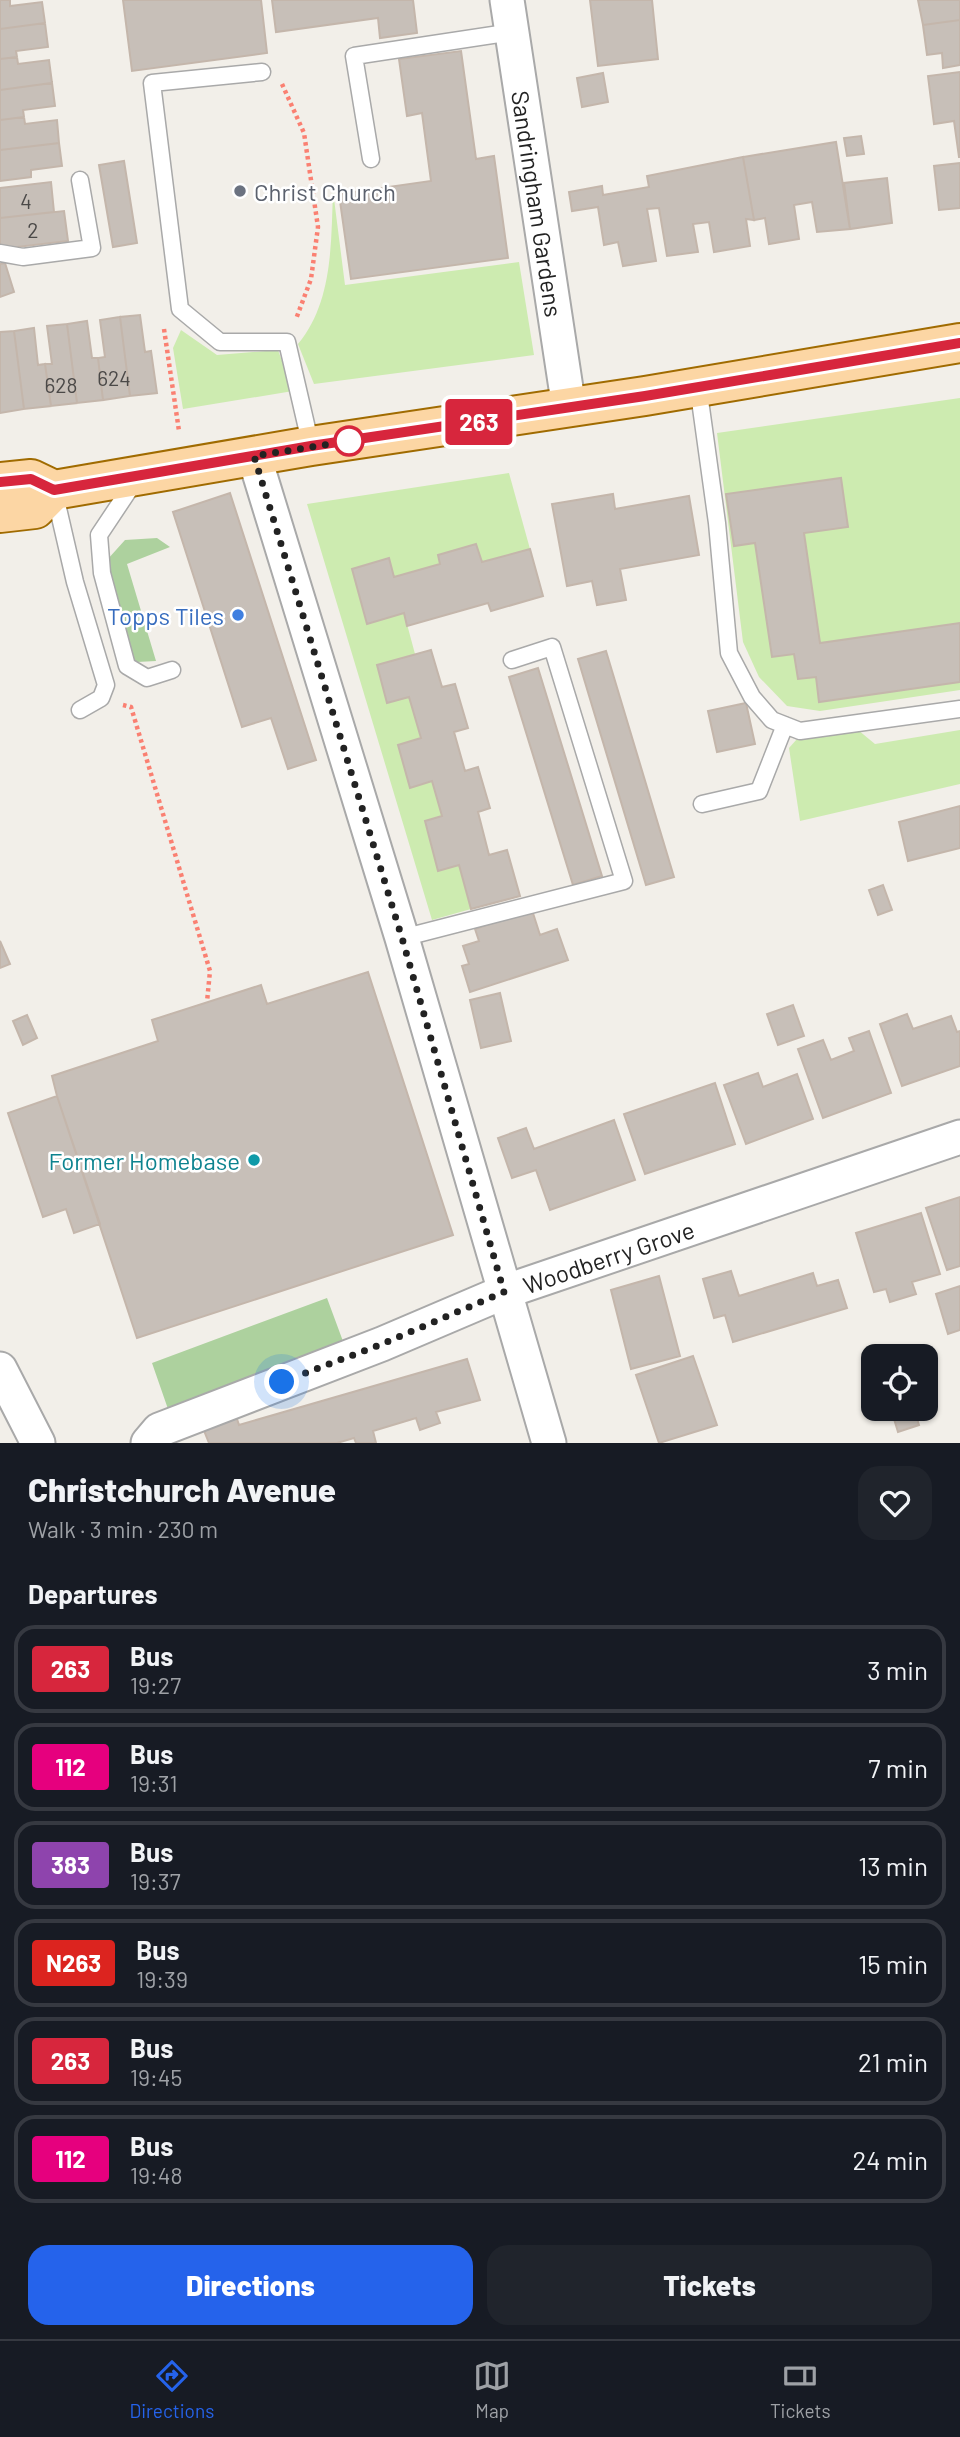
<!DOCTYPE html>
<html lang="en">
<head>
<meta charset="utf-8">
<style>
	:root { --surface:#171b24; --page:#20242c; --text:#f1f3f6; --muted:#9ea1a6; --line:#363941; --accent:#2563eb }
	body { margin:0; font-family:Barlow,sans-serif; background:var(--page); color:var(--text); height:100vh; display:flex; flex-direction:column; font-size:26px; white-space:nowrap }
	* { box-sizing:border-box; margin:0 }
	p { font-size:23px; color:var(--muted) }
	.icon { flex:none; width:38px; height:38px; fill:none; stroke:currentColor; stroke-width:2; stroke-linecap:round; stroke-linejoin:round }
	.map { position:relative; height:1443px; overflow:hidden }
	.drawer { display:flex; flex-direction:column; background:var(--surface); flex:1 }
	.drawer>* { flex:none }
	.badge { padding:0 14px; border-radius:5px; font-size:24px; line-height:46px }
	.tools { position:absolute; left:861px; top:1344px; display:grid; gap:14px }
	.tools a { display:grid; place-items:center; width:77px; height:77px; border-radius:14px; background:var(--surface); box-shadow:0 2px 5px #0004; font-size:35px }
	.you { position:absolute; width:35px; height:35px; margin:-18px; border:5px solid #fff; border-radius:50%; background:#1a73e8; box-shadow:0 0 0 10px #1a73e833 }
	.map>.badge { position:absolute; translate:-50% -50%; box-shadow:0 0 0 4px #fff }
	h2 { padding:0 28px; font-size:26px; line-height:63px }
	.round { display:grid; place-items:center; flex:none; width:74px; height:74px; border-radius:21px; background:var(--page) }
	.overview { display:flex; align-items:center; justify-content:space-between; height:119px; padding:0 28px }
	h1 { font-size:33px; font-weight:800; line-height:52px }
	.button { display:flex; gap:14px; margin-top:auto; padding:14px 28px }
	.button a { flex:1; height:80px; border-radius:21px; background:var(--accent); color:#fff; font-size:28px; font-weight:800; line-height:80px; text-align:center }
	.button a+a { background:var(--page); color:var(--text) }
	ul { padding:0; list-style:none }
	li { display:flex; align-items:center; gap:21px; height:88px; margin:0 14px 10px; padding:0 14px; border:4px solid var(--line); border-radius:21px }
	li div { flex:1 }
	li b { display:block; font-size:26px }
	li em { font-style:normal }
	li .badge { min-width:77px; font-weight:700; text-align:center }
	.dock { display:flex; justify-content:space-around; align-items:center; height:98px; border-top:2px solid var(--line); background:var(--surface); font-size:19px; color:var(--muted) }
	.dock a { display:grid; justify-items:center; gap:4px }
	.dock .on { color:var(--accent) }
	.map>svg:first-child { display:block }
	.grass { fill:#cdebb0 }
	.forest { fill:#add19e }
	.building { fill:#c7bfb8; stroke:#c4b6ab; stroke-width:2 }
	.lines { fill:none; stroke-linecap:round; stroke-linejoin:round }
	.service-casing { stroke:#a9a9a9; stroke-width:19 }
	.minor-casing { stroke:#a9a9a9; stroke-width:37 }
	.primary-casing { stroke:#a06b00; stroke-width:42 }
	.path { stroke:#fa8072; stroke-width:4.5; stroke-dasharray:3.5 3.5; stroke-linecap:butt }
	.service { stroke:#fff; stroke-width:16 }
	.minor { stroke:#fff; stroke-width:33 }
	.primary { stroke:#fcd6a4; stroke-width:38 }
	.line-casing { stroke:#fff; stroke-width:16 }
	.line { stroke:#d7263d; stroke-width:10 }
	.walk { stroke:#222; stroke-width:7; stroke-dasharray:0 12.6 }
	.worship-dot { fill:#6b7280; stroke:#fff; stroke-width:2.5 }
	.stop-dot { fill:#fff; stroke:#d7263d; stroke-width:3.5 }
	.shop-dot { fill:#3f7fe0; stroke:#fff; stroke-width:2.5 }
	.culture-dot { fill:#0f9aa8; stroke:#fff; stroke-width:2.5 }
	.labels { text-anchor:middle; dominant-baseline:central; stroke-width:5; stroke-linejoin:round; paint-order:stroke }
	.number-label { font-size:21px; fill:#4b4948 }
	.worship-label { font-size:24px; fill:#5b616d; stroke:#fff; text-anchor:start }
	.street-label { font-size:24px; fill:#222; stroke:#fff }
	.shop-label { font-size:24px; fill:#366cbe; stroke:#fff; text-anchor:end }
	.culture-label { font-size:24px; fill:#0d838f; stroke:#fff; text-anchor:end }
</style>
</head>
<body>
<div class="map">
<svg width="960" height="1443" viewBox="0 0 960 1443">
	<rect width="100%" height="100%" fill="#f2efe9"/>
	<!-- grass -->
	<path class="grass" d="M 333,191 L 345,285 L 519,262 L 534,355 L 314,384 L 298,344 C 333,302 331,243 333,191 Z
		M 181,330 L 217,355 L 278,350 L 293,391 L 183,409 L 173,348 Z
		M 960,398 L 960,690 L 820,711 L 787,706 L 759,677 L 743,642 L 717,433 Z
		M 509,473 L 530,549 L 482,562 L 476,544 L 438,555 L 440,564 L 394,577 L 388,559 L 352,569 L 367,624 L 404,613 L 415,654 L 377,665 L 409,697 L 421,738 L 398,745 L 410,787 L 432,781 L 442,816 L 425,822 L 438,871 L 459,865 L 471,909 L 432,920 L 307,504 Z
		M 858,730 L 875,744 L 960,730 L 960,784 L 800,821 L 789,748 L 797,739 Z"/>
	<!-- forest -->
	<path class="forest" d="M 157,538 L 170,547 L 127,564 L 156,661 L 137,662 L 123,649 L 107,560 L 125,540 Z
		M 327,1298 L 344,1344 L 168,1409 L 152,1363 Z"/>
	<!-- building -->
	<path class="building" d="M 0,0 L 10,0 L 10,6 L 42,2 L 45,23 L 0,29 Z
		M 123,0 L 261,0 L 267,53 L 132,71 Z
		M 272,0 L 413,0 L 417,33 L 380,38 L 378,18 L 276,32 Z
		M 590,0 L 652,0 L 658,59 L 598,66 Z
		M 918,0 L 960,0 L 960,20 L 923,25 Z
		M 960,20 L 960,65 L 943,68 L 942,53 L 927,55 L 923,25 Z
		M 45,23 L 48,47 L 16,51 L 17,57 L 0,59 L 0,29 Z
		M 461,51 L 476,159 L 494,156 L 508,258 L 351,279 L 339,194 L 431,181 L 422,113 L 407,116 L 399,59 Z
		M 17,57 L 18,64 L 49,60 L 52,83 L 0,90 L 0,59 Z
		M 960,72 L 960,157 L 959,157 L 954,121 L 934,124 L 928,76 Z
		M 603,73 L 608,102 L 582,107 L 577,78 Z
		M 52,83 L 55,106 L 23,110 L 24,117 L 0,120 L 0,90 Z
		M 24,117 L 25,124 L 57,120 L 59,143 L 0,150 L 0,120 Z
		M 861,136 L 864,154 L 847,156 L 844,138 Z
		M 836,142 L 850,229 L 817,232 L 812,202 L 794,205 L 799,239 L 769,244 L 765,218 L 754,220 L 743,157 Z
		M 59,143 L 62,166 L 31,170 L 31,177 L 0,181 L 0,150 Z
		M 743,157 L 754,220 L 746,219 L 750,246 L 714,252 L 709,222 L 693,224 L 698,252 L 667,256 L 659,208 L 647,209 L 656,261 L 623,266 L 618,242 L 604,245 L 598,207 L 572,211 L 569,192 L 602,186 L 603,195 L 649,187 L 647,176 Z
		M 124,161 L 137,243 L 113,247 L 99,165 Z
		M 960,163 L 960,208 L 939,210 L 934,166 Z
		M 887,178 L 892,223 L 850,229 L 844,183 Z
		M 51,182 L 54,212 L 0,218 L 0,188 Z
		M 64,211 L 68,241 L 0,249 L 0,218 Z
		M 5,263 L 14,292 L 0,297 L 0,264 Z
		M 140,315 L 145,352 L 151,351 L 157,393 L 130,396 L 120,317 Z
		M 120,317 L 130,396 L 103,400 L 98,358 L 105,357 L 100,320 Z
		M 87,321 L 92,358 L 98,358 L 103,400 L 77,403 L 67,324 Z
		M 67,324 L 77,403 L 51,406 L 45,364 L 52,364 L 47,326 Z
		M 34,328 L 38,365 L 45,364 L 51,406 L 24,409 L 14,331 Z
		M 14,331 L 24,409 L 0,413 L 0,332 Z
		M 841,478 L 848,527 L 804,533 L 820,643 L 960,623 L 960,682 L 819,702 L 816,677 L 798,679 L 794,654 L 772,657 L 755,543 L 734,546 L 726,494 Z
		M 230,493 L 316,760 L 288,769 L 271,718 L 242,727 L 173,512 Z
		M 613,494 L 615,509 L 689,496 L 699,555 L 620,569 L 626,600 L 597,605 L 592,581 L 567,586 L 552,504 Z
		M 476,544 L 482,562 L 530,549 L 543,596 L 491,611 L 488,603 L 407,626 L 404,613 L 367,624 L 352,569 L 389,558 L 394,577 L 440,564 L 438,555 Z
		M 431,650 L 442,687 L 455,684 L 468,728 L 454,732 L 465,771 L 478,767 L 490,808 L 478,812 L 489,855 L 507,850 L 520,896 L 471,909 L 459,865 L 438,871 L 425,821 L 442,816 L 432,781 L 410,788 L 398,745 L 421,738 L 409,697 L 387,703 L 377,665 Z
		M 606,651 L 674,877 L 646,885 L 578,659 Z
		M 538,668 L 602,876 L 573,885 L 509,677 Z
		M 746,703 L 755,744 L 717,752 L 708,711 Z
		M 960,806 L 960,848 L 908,861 L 899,822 Z
		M 883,885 L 892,910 L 878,915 L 869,890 Z
		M 532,910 L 540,935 L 557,929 L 568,960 L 470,992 L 462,966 L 469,964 L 463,946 L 479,941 L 475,929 Z
		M 0,941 L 10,964 L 0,968 Z
		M 368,972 L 453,1235 L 137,1338 L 57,1096 L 52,1076 L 158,1041 L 152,1020 L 261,985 L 267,1004 Z
		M 500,993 L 511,1041 L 481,1048 L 470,1000 Z
		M 793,1005 L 804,1036 L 778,1045 L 767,1014 Z
		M 907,1014 L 913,1029 L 951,1016 L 957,1032 L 960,1031 L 960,1066 L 902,1086 L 880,1024 Z
		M 27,1015 L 37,1038 L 23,1045 L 13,1021 Z
		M 869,1031 L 891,1093 L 823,1118 L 798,1049 L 823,1040 L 831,1060 L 854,1051 L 849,1038 Z
		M 758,1073 L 763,1087 L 797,1074 L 813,1119 L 746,1144 L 724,1085 Z
		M 715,1083 L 735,1144 L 645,1174 L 624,1114 Z
		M 57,1096 L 100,1224 L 74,1233 L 66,1209 L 43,1217 L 8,1113 Z
		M 614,1120 L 635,1180 L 550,1210 L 536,1170 L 512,1178 L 498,1138 L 526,1128 L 534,1149 Z
		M 960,1197 L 960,1266 L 947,1270 L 926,1208 Z
		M 921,1213 L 940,1274 L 912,1282 L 916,1294 L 890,1302 L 886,1289 L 874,1292 L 856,1233 Z
		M 731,1271 L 739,1296 L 813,1273 L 817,1286 L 838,1280 L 847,1308 L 733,1342 L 725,1315 L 714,1318 L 703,1279 Z
		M 659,1276 L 680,1356 L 631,1369 L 611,1290 Z
		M 960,1286 L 960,1330 L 948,1334 L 936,1294 Z
		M 693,1356 L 717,1425 L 659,1443 L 636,1375 Z
		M 467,1359 L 480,1400 L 436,1412 L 440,1423 L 420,1430 L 416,1418 L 373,1431 L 376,1443 L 356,1443 L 354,1438 L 337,1443 L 209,1443 L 203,1428 L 236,1416 L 239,1425 Z
		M 891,1409 L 914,1409 L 919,1425 L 898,1432 Z"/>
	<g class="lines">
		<defs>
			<path id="service" d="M 262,72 L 152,83 L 180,309 L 220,342 L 287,342 L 311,446
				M 371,159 L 354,56 L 513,32
				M 0,253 L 23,257 L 92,248 L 80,180
				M 698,386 L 717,523 L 729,653 L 752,697 L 772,720 L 800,731 L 960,709
				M 135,481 L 99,535 L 102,573 L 127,666 L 147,678 L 172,670
				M 54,491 L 75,582 L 106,685 L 101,698 L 80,710
				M 702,804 L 759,791 L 785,725
				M 402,938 L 624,881 L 552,647 L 512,660"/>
			<g id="minor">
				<path id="s1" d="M 507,0 L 569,408"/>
				<path d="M 254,456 L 402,938 L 549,1443"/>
				<path d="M 0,1369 L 38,1443"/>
				<path id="s2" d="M 148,1443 L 159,1430 L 382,1344 L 504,1292 L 960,1137"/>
			</g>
			<path id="primary" d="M 0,482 L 31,479 L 54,490
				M 0,513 L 35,509 L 54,490 L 311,446 L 645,396 L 960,343"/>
		</defs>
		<!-- service casing -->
		<use href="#service" class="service-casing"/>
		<!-- minor casing -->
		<use href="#minor" class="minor-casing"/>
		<!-- primary casing -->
		<use href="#primary" class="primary-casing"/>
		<!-- path -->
		<path class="path" d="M 282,84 L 304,133 L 318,227 L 311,279 L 296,319
			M 164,329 L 179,431
			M 123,705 L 131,707 L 210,971 L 207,1002"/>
		<!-- service -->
		<use href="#service" class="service"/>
		<!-- minor -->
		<use href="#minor" class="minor"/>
		<!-- primary -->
		<use href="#primary" class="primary"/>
	</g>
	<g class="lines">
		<defs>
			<path id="line" d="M 0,482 L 31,479 L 54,490 L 311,446 L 645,396 L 960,343"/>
		</defs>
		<!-- line casing -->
		<use href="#line" class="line-casing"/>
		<!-- line -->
		<use href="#line" class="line"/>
		<!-- walk -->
		<path class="walk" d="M 282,1382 L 382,1344 L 504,1292 L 402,938 L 254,456 L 349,441"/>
	</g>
	<!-- markers -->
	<circle class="worship-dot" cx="240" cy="191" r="7"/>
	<circle class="stop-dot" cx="349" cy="441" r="14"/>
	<circle class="shop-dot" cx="238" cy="615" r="7"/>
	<circle class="culture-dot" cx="254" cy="1160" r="7"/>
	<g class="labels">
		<!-- number labels -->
		<g class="number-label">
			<text x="26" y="200">4</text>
			<text x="33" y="229">2</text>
			<text x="114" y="377">624</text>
			<text x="61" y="384">628</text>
		</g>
		<!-- worship labels -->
		<g class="worship-label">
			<text x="254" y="191">Christ Church</text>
		</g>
		<!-- street labels -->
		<g class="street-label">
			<text stroke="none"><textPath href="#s1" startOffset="206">Sandringham Gardens</textPath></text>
			<text stroke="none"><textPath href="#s2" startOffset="499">Woodberry Grove</textPath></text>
		</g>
		<!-- shop labels -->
		<g class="shop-label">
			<text x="224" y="615">Topps Tiles</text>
		</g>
		<!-- culture labels -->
		<g class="culture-label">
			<text x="240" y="1160">Former Homebase</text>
		</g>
	</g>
</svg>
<div class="tools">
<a><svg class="icon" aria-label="locate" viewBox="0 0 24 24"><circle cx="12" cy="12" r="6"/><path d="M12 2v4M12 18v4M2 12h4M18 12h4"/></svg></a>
</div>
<div class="you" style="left:282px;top:1382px"></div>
<b class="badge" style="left:479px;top:422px;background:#d7263d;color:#fff">263</b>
</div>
<section class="drawer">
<div class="overview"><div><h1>Christchurch Avenue</h1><p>Walk · 3 min · 230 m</p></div><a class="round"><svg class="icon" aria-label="heart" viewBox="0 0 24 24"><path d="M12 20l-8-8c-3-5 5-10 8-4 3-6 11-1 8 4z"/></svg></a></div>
<h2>Departures</h2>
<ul>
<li><span class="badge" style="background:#d7263d;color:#fff">263</span><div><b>Bus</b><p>19:27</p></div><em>3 min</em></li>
<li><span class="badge" style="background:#e6007e;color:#fff">112</span><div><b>Bus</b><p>19:31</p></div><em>7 min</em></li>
<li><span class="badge" style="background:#8e44ad;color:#fff">383</span><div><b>Bus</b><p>19:37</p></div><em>13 min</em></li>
<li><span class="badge" style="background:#dc241f;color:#fff">N263</span><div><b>Bus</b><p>19:39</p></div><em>15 min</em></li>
<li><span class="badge" style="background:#d7263d;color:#fff">263</span><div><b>Bus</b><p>19:45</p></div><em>21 min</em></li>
<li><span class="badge" style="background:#e6007e;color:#fff">112</span><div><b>Bus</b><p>19:48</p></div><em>24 min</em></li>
</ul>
<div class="button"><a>Directions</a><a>Tickets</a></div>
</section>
<nav class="dock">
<a class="on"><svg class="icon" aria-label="directions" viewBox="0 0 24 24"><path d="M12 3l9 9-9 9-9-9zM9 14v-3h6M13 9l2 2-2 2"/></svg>Directions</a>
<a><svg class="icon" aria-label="map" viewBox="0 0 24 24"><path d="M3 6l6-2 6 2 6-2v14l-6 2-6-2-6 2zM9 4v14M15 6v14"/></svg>Map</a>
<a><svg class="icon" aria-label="tickets" viewBox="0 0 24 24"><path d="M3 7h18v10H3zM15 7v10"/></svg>Tickets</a>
</nav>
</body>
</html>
